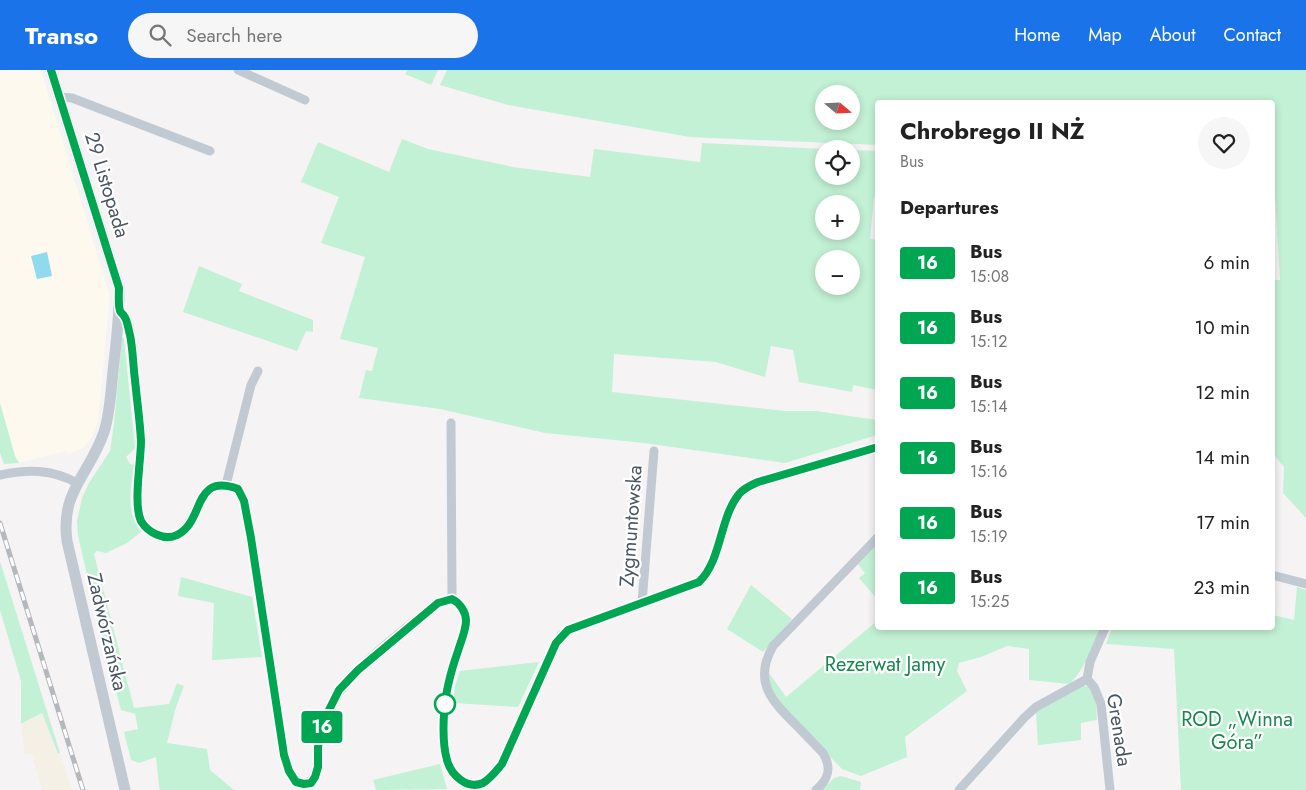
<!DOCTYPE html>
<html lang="en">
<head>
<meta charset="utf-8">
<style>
	:root { --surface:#fff; --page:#f6f6f6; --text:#222; --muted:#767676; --accent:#1a73e8 }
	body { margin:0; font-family:Jost,sans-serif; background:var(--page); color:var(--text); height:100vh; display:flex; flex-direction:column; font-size:19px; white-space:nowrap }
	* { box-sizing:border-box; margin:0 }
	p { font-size:16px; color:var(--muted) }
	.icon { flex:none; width:28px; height:28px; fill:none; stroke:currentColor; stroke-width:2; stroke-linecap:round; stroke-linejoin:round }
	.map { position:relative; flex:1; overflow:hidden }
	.panel { position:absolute; left:875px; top:30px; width:400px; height:530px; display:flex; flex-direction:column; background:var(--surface); border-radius:5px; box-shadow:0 2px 8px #0003 }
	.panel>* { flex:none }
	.badge { padding:0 10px; border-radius:4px; font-size:18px; line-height:32px }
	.needle { width:32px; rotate:109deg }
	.controls { position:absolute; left:815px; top:15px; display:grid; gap:10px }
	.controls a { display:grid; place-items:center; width:45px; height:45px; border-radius:50%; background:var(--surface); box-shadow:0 2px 8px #0003; font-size:25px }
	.map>.badge { position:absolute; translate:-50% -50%; box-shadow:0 0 0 2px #fff }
	h2 { padding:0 25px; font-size:19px; line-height:45px }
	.round { display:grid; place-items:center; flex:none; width:52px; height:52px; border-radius:26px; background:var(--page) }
	.summary { display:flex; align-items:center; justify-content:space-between; height:85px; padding:0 25px }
	h1 { font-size:24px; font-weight:700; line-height:38px }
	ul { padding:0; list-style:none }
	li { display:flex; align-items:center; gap:15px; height:65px; padding:0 25px }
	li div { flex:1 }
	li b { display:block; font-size:19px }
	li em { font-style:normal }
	li .badge { min-width:55px; font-weight:700; text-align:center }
	header { display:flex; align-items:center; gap:30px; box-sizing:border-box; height:70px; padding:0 25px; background:var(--accent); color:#fff }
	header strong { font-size:24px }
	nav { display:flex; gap:28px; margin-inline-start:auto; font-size:18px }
	.search { width:350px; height:45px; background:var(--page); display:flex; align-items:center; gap:12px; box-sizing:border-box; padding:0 18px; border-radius:28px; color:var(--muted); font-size:19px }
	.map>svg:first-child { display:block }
	.commercial { fill:#fdf9ef }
	.green { fill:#c3f1d5; fill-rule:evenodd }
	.sand { fill:#f5f0e5 }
	.water { fill:#90daee }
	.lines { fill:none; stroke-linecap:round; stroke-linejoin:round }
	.minor { stroke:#c1cad2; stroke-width:9 }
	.tertiary { stroke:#c1cad2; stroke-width:11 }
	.rail-casing { stroke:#b5b8bd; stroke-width:5 }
	.rail { stroke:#fff; stroke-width:3; stroke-dasharray:9; stroke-linecap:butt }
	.line-casing { stroke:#fff; stroke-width:11 }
	.line { stroke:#00a651; stroke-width:8 }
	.stop-dot { fill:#fff; stroke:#00a651; stroke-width:2.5 }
	.labels { text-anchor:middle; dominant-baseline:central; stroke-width:4.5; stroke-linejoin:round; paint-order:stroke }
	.street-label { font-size:20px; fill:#4a5661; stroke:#fff }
	.park-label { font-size:20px; fill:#17864f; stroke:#fff }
</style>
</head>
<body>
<header>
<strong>Transo</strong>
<div class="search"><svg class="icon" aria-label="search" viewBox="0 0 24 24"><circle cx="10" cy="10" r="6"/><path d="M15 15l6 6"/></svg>Search here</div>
<nav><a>Home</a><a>Map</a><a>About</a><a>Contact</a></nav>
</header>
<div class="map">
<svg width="1306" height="720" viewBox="0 0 1306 720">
	<rect width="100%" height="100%" fill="#f5f3f3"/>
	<!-- commercial -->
	<path class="commercial" d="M 2,0 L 41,0 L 110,226 L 98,350 L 95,361 L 90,370 L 83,378 L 75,382 L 69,384 L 66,381 L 19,393 L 15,386 L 0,333 L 0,1 Z"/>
	<!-- green -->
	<path class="green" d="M 408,0 L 438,0 L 431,15 L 405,4 Z
		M 447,0 L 1306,0 L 1306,448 L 1283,423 L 1284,397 L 1273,384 L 1272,210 L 1280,210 L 1275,128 L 1272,128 L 1272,32 L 878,32 L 877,75 L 690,67 L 508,35 L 440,15 ZM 824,24 L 851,24 L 851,51 L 824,51 Z
		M 402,69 L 428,79 L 513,97 L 590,107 L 594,79 L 700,92 L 702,73 L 827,79 L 824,79 L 824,106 L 851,106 L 851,80 L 877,81 L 877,126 L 874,127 L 870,169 L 878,170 L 877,320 L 853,315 L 852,322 L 799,312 L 793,280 L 771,276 L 765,307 L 716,292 L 614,284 L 612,322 L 785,341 L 816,341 L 877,350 L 877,365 L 785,393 L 644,373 L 545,363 L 440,339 L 359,328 L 366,300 L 372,301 L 378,278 L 340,269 L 365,187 L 321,173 L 339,127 L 301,112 L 318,72 L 389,102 ZM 824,134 L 851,134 L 851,161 L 824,161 ZM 824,189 L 851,189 L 851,216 L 824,216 Z
		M 199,196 L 242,214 L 239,221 L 313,250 L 313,262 L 306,261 L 297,281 L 183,242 Z
		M 122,267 L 124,269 L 135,378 L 126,387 L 130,394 L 134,395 C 131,420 125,440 141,462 L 127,473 L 106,483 L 97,481 L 94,484 L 134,638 L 169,634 L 177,613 L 184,616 L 176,637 L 167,673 L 207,679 L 210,700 L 234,720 L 160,720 L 159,716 L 156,687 L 139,693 L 131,690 L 124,662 L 138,659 L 135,644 L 121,640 L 114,613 L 111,612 L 78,465 L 77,451 L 82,428 L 89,413 L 110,381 L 114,354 Z
		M 0,333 L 15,386 L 19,393 L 4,394 L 0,383 Z
		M 877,474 L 877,529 L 859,508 L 865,503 L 858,494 Z
		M 0,491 L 60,683 L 58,684 L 42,643 L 21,654 L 21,611 L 0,540 Z
		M 181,507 L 252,527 L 262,587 L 212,590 L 214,533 L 178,526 Z
		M 751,515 L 792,549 L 763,582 L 727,559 Z
		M 1297,517 L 1306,520 L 1306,720 L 1181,720 L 1174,579 L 1106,574 L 1112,558 L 1272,558 L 1273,545 L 1294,550 Z
		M 877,551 L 878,558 L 1101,558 C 1092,575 1084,602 1069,614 L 1029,610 L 1029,579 L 1007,576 L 981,587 L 959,593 L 957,601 L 967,621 L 905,667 L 907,687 L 861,706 L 842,699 L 785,640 L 769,618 L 767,600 L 786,627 Z
		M 539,592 L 518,637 L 453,633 L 455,616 L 460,601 Z
		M 1082,615 C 1099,617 1096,636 1097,650 L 1081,653 L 1081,670 L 1038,675 L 1036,642 Z
		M 440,694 L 447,719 L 376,720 L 373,710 Z
		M 841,706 L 861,712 L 860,720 L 822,720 L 834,708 Z"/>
	<!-- sand -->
	<path class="sand" d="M 42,643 L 57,683 L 60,683 L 72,720 L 42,720 L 32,684 L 25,684 L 21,654 Z"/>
	<!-- water -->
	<path class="water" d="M 47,182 L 52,206 L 37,209 L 31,186 Z"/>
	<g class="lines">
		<!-- minor -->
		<path class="minor" d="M 238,0 L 305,30
			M 59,27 L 72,28 L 210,81
			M 120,241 C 122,243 124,245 125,247 C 132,258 131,276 133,288 C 136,322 141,356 140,391 C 140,409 132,435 142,451 C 145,457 152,463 159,466 C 193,479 192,423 216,416 C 224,413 231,417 238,419 L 244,431 L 251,468 L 284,685 C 287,693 289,708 297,712 C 321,720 317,687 318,676 C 320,667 321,657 324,649 C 342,602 399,565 437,533 L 452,529 C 460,533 466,542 466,551 C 466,561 461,571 458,581 C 451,601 444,622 444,644 C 443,660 443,676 447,690 C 451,705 467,720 483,713 C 492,708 496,701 502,694 L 557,573 L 561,565 L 568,560 L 699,512 C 723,490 719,450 739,424 C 744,418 751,415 758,411 L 878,377
			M 451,353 L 452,529
			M 0,405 C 27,399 52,399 77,413
			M 226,415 L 251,315 L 258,301
			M 1272,505 L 1306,514
			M 642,533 L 654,381
			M 1087,609 L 1094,617 L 1101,634 L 1110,720
			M 816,720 C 829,709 832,698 823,683 C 815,675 807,666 798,657 C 773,632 752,613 773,576 L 878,467
			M 959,720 L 1024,648 L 1036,637 L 1087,609 L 1090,592 L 1105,558"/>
		<!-- tertiary -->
		<path class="tertiary" d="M 51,0 L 119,218 C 120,246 116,273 113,301 C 111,321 110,343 104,362 C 90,404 60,421 67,471 L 125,720"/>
		<defs>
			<path id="rail" d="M 0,453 L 83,720"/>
		</defs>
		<!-- rail casing -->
		<use href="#rail" class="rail-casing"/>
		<!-- rail -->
		<use href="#rail" class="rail"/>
	</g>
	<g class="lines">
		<defs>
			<path id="line" d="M 51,0 L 119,218 C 119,224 118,234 120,241 C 121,243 123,244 124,246 C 128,251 128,259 130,265 C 133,279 133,295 135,310 C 137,331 140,351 141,371 C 141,391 133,434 141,451 C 148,463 165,471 177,465 C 205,452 192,402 238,419 L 244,431 L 251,468 L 284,685 L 289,701 L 296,712 L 304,714 L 311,713 L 315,707 L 318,697 L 318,677 L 324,650 L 339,620 L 358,600 L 438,533 L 452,529 C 460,533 466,542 466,551 C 466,560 461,571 458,581 C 451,601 445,622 444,644 C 443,660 443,676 447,690 C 451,705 467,720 483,713 C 491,708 496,701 502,694 L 556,573 L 568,560 L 699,512 C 722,490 719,449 739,424 C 744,418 751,415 758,412 L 878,377"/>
		</defs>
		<!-- line casing -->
		<use href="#line" class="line-casing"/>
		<!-- line -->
		<use href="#line" class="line"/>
	</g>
	<!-- markers -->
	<circle class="stop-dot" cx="445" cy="634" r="10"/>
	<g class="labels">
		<!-- street labels -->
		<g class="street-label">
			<text transform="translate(107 115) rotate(73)">29 Listopada</text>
			<text transform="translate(631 456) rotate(-86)">Zygmuntowska</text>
			<text transform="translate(107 562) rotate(77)">Zadwórzańska</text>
			<text transform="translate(1119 660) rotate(81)">Grenada</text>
		</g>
		<!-- park labels -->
		<g class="park-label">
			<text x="885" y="594">Rezerwat Jamy</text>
			<text x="1237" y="649">ROD „Winna<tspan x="1237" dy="23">Góra”</tspan></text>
		</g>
	</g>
</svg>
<div class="controls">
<a><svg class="needle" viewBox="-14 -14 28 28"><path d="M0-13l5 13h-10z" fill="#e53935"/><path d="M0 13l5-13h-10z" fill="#767676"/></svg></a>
<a><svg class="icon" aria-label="locate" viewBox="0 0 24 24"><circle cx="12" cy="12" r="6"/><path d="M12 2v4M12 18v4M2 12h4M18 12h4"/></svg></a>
<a>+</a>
<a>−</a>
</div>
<b class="badge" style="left:322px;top:657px;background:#00a651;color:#fff">16</b>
<section class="panel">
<div class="summary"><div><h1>Chrobrego II NŻ</h1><p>Bus</p></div><a class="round"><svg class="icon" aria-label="heart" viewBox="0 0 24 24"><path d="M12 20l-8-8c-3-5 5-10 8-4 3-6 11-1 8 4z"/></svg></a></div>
<h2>Departures</h2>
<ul>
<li><span class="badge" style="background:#00a651;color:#fff">16</span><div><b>Bus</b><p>15:08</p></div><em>6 min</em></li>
<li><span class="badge" style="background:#00a651;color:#fff">16</span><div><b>Bus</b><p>15:12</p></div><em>10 min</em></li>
<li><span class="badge" style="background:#00a651;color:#fff">16</span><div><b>Bus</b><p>15:14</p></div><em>12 min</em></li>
<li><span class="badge" style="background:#00a651;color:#fff">16</span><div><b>Bus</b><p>15:16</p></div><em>14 min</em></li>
<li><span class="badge" style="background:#00a651;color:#fff">16</span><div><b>Bus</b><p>15:19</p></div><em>17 min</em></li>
<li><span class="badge" style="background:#00a651;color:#fff">16</span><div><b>Bus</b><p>15:25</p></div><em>23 min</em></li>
</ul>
</section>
</div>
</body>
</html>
